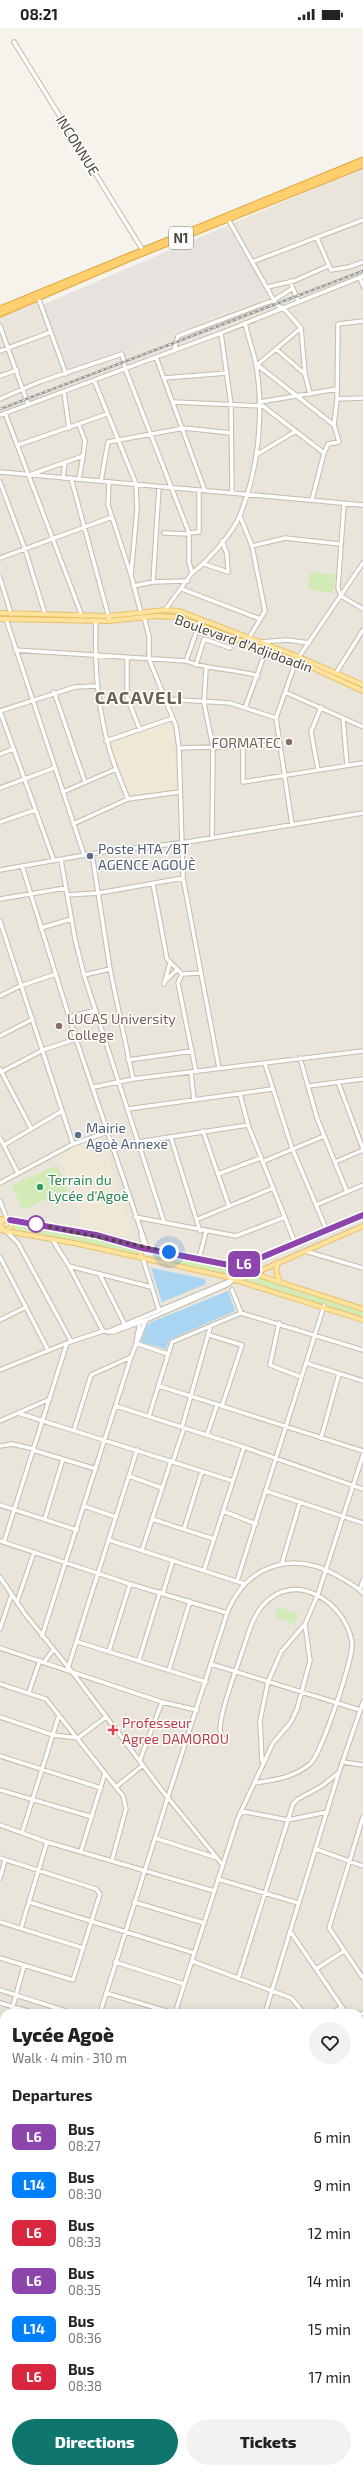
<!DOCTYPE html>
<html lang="en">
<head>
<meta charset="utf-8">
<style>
	:root { --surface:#fff; --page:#f2f2f2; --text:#222; --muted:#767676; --accent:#0f766e }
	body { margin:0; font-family:"Exo 2",sans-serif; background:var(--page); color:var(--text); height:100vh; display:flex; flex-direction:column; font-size:15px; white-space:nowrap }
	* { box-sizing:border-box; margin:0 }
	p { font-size:13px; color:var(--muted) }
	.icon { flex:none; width:22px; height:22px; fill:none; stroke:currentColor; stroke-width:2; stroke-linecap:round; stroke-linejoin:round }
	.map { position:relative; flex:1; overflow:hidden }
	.details { position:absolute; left:0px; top:1981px; width:363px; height:464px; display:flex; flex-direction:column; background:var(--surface); border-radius:12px 12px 0 0; box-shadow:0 2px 10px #0003 }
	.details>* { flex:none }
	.badge { padding:0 8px; border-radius:6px; font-size:14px; line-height:26px }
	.you { position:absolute; width:20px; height:20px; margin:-10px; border:3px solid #fff; border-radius:50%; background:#1a73e8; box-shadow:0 0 0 6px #1a73e833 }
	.map>.badge { position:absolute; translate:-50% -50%; box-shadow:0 0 0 2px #fff }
	h2 { padding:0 12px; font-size:15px; line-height:36px }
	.round { display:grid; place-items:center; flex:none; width:42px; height:42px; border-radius:21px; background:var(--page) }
	.summary { display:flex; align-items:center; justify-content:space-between; height:68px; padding:0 12px }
	h1 { font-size:19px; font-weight:800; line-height:30px }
	.button { display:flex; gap:8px; margin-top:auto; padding:8px 12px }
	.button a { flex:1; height:46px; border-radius:24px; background:var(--accent); color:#fff; font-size:16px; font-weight:800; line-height:46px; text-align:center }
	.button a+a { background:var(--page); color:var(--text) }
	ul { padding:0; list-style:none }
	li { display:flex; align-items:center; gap:12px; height:48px; padding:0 12px }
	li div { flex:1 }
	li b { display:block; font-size:15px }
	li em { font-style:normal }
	li .badge { min-width:44px; font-weight:700; text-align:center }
	.status { display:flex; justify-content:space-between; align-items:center; height:28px; padding:0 20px; background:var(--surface); direction:ltr }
	.status svg { height:11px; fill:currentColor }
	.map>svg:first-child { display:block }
	.residential { fill:#eae5da; fill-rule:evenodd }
	.industrial { fill:#e6e2dd }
	.education { fill:#efe8d6 }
	.green { fill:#d2eab5 }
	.parking { fill:#e5e3e0 }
	.water { fill:#a9d4f2 }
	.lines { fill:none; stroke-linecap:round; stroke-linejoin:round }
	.minor-casing { stroke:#c2bbae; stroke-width:5.5 }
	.major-casing { stroke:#e6c16a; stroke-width:6 }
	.highway-casing { stroke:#e0a43c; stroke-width:7 }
	.minor { stroke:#fff; stroke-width:3.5 }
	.major { stroke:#ffe39c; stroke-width:4 }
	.highway { stroke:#ffcf6e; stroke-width:5 }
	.rail-casing { stroke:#9a9a9a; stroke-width:2.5 }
	.rail { stroke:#fff; stroke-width:1; stroke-dasharray:3; stroke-linecap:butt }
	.line-casing { stroke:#fff; stroke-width:9 }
	.line { stroke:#8e44ad; stroke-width:6 }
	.walk { stroke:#4b4439; stroke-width:4; stroke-dasharray:0 7.2 }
	.education-dot { fill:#8d6e63; stroke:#fff; stroke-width:1.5 }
	.service-dot { fill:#5c6f8a; stroke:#fff; stroke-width:1.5 }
	.leisure-dot { fill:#2e9e5b; stroke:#fff; stroke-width:1.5 }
	.stop-dot { fill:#fff; stroke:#8e44ad; stroke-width:2 }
	.health-dot { fill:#e0444e; stroke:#fff; stroke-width:1.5 }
	.labels { text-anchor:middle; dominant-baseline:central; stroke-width:3; stroke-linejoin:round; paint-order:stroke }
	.shield { fill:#fff; stroke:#817c74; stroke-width:1 }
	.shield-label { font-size:13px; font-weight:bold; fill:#4b4439 }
	.street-label { font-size:14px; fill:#4b4439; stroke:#fff }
	.education-label { font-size:14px; fill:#785e54; stroke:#fff; text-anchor:end }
	.service-label { font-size:14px; fill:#4e5e75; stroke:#fff; text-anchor:start }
	.leisure-label { font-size:14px; fill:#27864d; stroke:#fff; text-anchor:start }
	.health-label { font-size:14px; fill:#be3a42; stroke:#fff; text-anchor:start }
	.district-label { font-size:18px; font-weight:bold; letter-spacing:1px; fill:#6e6250; stroke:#fff }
</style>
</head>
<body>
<div class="status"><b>08:21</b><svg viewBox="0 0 49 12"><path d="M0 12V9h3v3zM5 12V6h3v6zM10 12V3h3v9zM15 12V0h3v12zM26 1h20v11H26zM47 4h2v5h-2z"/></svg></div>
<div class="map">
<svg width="363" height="2445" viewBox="0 0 363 2445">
	<rect width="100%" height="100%" fill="#f6f3ec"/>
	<!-- residential -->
	<path class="residential" d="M 363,140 L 363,2445 L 0,2445 L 0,284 L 39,266 L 68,344 L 269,268 L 226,198 ZM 4,1985 L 359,1985 L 359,2441 L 4,2441 Z"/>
	<!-- industrial -->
	<path class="industrial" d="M 226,198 L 270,268 L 68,344 L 42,277 Z"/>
	<!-- education -->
	<path class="education" d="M 170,693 L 173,695 L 174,708 L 176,761 L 128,766 L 109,716 Z
		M 102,1109 L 132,1205 L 127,1209 L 80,1198 L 81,1188 L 61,1134 L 58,1134 L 56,1127 L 73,1118 Z"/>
	<!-- green -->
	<path class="green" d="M 310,544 L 335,547 L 333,565 L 308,561 Z
		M 57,1137 L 68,1162 L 23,1182 L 12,1157 Z
		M 16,1194 L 139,1220 L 138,1226 L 15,1201 Z
		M 153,1223 L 229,1240 L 227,1246 L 152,1230 Z
		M 254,1248 L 363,1284 L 363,1289 L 245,1252 Z
		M 278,1579 L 298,1586 L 295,1596 L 275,1589 Z"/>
	<!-- parking -->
	<path class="parking" d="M 363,1190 L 363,1196 L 293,1225 L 301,1218 L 300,1216 Z"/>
	<!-- water -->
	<path class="water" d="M 151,1240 L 205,1251 L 206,1256 L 162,1274 Z
		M 228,1263 L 235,1283 L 169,1312 L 166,1321 L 141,1314 L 147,1297 L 151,1294 Z"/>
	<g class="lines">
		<defs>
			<path id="minor" d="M 14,14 L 142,221
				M 228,191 L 276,276 L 286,283 L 301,300 L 305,346 L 310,366
				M 317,210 L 331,242 L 349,239 L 363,234
				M 252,234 L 363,192
				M 360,250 L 363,258
				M 290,253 L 298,273
				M 267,259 L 294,253 L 328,238
				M 38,269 L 66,346
				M 0,298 L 28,376
				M 221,305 L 231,377 L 232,465
				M 276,321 L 305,346
				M 0,323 L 51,304
				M 174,323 L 178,308 L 274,272 L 293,260
				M 156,329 L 205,463
				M 256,336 L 334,397
				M 258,336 L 301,300
				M 0,348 L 17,342
				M 164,350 L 227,345
				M 94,352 L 136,456 L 137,481 L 131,547
				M 64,364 L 69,400
				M 0,371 L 39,354 L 122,326 L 125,340 L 189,505 L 189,534 L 192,545 L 165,582
				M 337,371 L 363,370
				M 174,374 L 263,378 L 324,425
				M 260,374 L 337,361
				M 5,385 L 82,588
				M 0,387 L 221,305 L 363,248
				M 18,417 L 107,386
				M 256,427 L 296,403
				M 0,444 L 363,477
				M 32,446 L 83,428 L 85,413 L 79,397
				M 63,450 L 65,434
				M 71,450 L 109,590
				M 79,451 L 83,428
				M 101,453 L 108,414 L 184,400 L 231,405
				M 0,454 L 25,521 L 45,586
				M 109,454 L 108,477 L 131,547 L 141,585
				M 312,472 L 324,425 L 328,416 L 339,414 L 334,397 L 337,371 L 338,296 L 363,293
				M 344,476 L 338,560 L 341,568 L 363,581
				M 240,488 L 252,518 L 265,583 L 249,610
				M 164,505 L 189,506
				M 189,505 L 199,504 L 199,463
				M 252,518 L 285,510 L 340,516
				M 0,530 L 112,489
				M 204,536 L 228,544 L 227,526 L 222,513
				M 192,545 C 208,533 233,505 240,487 C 259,440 264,385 256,336 C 253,322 248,309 245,295
				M 0,550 L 11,586
				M 153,554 L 159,459
				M 133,558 L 153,554 L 188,553
				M 182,561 L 260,591
				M 144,589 L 149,608 L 149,631 L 176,698 L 179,720 L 183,850 L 219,1040
				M 6,591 L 84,827
				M 96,593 C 94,644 98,693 116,741
				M 261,614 L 287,612 L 309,615
				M 15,622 L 186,633 C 211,643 233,640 258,648
				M 127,630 L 127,669 L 140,702
				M 186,633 L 201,591
				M 196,637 L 204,611 L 230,620
				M 206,641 L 204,675 L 213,719 L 212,810
				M 336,645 L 363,602
				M 54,664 L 85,754
				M 285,664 L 363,699
				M 165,671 L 230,675 L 276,690
				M 245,680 L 266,622
				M 343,690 L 347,737
				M 106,713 L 173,690
				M 243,719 L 243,754 L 363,735
				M 179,720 L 280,717
				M 0,726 L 13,721
				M 318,742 L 311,704 L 321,679
				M 0,760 L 54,740
				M 63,764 L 116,741 L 128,771 L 73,796
				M 128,771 L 179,764
				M 0,794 L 35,782
				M 292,797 L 276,690 L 296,633 L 363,535
				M 92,826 L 110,941 L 133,1051
				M 61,832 L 75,911 L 84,947 L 164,1194
				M 54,833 L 0,683 L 75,659 L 97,658
				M 22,838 L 76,1011 L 147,1220
				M 0,842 L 102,824 L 181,815 L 363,785
				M 153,856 L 167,931 L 182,946
				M 67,867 L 99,865 L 183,850
				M 0,871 L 66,860
				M 0,893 L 73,1116
				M 41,900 L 71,891
				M 84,947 L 110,941
				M 166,952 L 177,942
				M 164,956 L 170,935
				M 0,968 L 20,958 L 56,946
				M 70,989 L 96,982
				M 0,1008 L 33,991
				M 300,1030 L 317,1090 L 347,1164
				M 128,1032 L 192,1023
				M 265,1036 L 292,1120 L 327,1203
				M 0,1041 L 31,1100
				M 1,1044 L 43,1022 L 76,1011
				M 196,1044 L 178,955 L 182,946 L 200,945
				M 191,1045 L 194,1072
				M 338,1054 L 363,1121
				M 308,1058 L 363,1051
				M 94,1059 L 133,1051 L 363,1023
				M 240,1066 L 248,1097 L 295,1215
				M 128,1081 L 272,1061
				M 203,1103 L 229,1178
				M 0,1110 L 18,1145
				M 171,1110 L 200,1203
				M 4,1117 L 62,1083
				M 113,1122 L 138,1114 L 248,1097
				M 262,1134 L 324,1108
				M 335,1134 L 363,1122
				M 218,1146 L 260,1130
				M 0,1155 L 73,1116 L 108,1104
				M 0,1173 L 7,1191
				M 316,1177 L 363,1157
				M 135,1189 L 236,1208 L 285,1189
				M 198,1191 L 273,1160
				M 6,1203 L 18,1215 L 71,1313
				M 141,1206 L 144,1219
				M 52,1211 L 69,1238 L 103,1303
				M 305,1223 L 363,1240
				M 0,1229 L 48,1322
				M 199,1230 L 206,1204
				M 143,1231 L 159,1282
				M 69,1238 L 151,1259
				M 100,1247 L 125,1297
				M 232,1262 L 241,1285
				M 0,1292 L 26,1279
				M 279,1295 L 270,1337 L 301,1349
				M 107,1304 L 232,1252
				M 209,1307 L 242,1317 L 222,1378
				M 138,1316 L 168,1326
				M 135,1320 L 140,1294
				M 306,1335 L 363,1353
				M 0,1342 L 67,1315 L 103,1303 L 113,1304 L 146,1292 L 229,1256 L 233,1251
				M 159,1358 L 363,1423
				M 116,1378 L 244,1419 L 363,1461
				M 18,1385 L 233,1453
				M 149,1388 L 172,1314 L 241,1285 L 363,1322
				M 0,1393 L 50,1371
				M 182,1399 L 210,1300
				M 74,1402 L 91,1347 L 131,1329
				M 207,1407 L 217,1377
				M 321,1410 L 339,1346
				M 0,1418 L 12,1416 L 34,1421
				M 33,1422 L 96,1441
				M 173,1433 L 184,1400
				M 129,1448 L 162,1460
				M 266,1463 L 363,1495
				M 0,1477 L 77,1502
				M 84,1478 L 116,1489
				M 223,1483 L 256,1496
				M 45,1490 L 63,1431
				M 152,1491 L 214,1511
				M 184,1501 L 202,1443
				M 109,1512 L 245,1556
				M 0,1513 L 130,1556 L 227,1585
				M 4,1514 L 67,1315
				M 142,1522 L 171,1433
				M 282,1535 L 300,1474
				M 204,1542 L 244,1419
				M 0,1549 L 25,1586 L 73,1645 L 167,1769
				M 237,1553 L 324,1278
				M 360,1562 L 363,1552
				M 163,1565 L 173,1532
				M 17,1574 L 34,1524
				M 0,1601 L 11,1568
				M 42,1608 L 131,1329 L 146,1292
				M 78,1614 L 206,1654
				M 0,1620 L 162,1674 L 197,1682
				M 109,1623 L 130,1556
				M 139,1632 L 160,1564
				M 44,1634 L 53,1622
				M 211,1636 L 360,1682
				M 68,1640 L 137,1422
				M 169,1642 L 190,1573
				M 0,1656 L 46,1671 L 123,1768 L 126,1781 L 112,1832
				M 29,1664 L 40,1632
				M 0,1689 L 53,1707 L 78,1710 L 106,1689
				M 225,1714 C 222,1709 220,1705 220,1700 C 221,1680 235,1646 241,1627 C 247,1611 251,1591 263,1577 C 295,1541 345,1574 352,1614 C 354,1629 321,1727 310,1736 C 293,1750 274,1752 254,1755
				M 0,1728 L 101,1760
				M 140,1732 L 162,1674
				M 262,1733 L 260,1693 L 268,1654 L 281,1624 L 305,1596 L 318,1566 L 363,1427
				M 343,1734 L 363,1737
				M 116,1759 L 143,1737
				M 0,1762 L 92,1789
				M 168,1769 L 167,1772 L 227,1585 C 247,1536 293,1522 338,1548 C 346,1553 356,1558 363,1565
				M 169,1771 L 222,1836
				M 241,1783 L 288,1792 L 327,1784
				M 363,1789 L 329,1900 L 363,1950
				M 0,1797 L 47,1814 L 214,1863
				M 22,1805 L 59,1687
				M 155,1810 L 217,1830
				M 316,1821 L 363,1838
				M 81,1823 L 105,1745
				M 0,1830 L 96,1861 L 100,1866 L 73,1952 L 0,1930
				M 0,1850 L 5,1832
				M 218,1851 L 298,1875
				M 29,1874 L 194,1925
				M 134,1874 L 204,1895
				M 0,1894 L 83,1920
				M 21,1900 L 47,1814
				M 290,1903 L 346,1985
				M 192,1933 L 291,1970 L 304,1985
				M 115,1934 L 184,1956
				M 316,1941 L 344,1923
				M 238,1951 L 293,1776 L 298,1771 L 322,1758 L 338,1745
				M 0,1962 L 72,1985
				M 106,1965 L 173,1985
				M 0,1975 L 35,1985
				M 11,1985 L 24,1938
				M 100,1985 L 167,1772
				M 175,1985 L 238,1790 L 273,1715 L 291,1694 L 297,1681 L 310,1633 L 305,1596
				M 265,1985 L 339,1744 L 363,1674
				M 332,1985 L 342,1979
				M 359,1987 L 363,1985
				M 0,2004 L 4,2005
				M 359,2004 L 363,2010
				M 0,2022 L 4,2010
				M 0,2037 L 4,2038
				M 359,2044 L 363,2046
				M 0,2074 L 4,2062
				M 359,2080 L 363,2081
				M 359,2118 L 363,2119
				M 0,2124 L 4,2125
				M 0,2157 L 4,2158
				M 359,2168 L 363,2155
				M 359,2186 L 363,2188
				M 0,2248 L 4,2249
				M 359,2271 L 363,2260
				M 359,2289 L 363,2290
				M 0,2295 L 4,2284
				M 0,2306 L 4,2307
				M 359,2327 L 363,2328
				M 0,2339 L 4,2340
				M 359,2359 L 363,2360
				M 0,2370 L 4,2371
				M 0,2385 L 4,2372
				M 359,2388 L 363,2376
				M 359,2395 L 363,2396
				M 359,2430 L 363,2431
				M 274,2441 L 287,2445
				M 53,2444 L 55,2441
				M 86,2445 L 88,2441
				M 115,2445 L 116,2441
				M 154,2445 L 155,2441
				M 186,2445 L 187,2441
				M 220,2445 L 221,2441
				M 289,2445 L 290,2441"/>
			<path id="major" d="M 0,585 L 109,588 L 165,582 L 179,583 L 299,629 L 363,657
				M 0,591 L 108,593 L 157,588 L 177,589 L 304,636 L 363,663
				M 0,1191 L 96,1207 L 142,1220
				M 4,1191 L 0,1196 L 4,1202
				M 0,1202 L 79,1216 L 232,1250
				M 8,1202 L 12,1197 L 10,1192
				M 141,1229 L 140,1222 L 145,1219 L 241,1238 L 267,1250 L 363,1281
				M 278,1234 L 276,1244 L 280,1254
				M 234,1238 L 230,1247 L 235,1252 L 363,1292
				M 239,1238 L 363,1187
				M 237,1253 L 363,1198"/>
			<path id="highway" d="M 0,281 L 363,132
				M 0,286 L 128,231 L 363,137"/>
		</defs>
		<!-- minor casing -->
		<use href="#minor" class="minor-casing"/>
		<!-- major casing -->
		<use href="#major" class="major-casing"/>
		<!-- highway casing -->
		<use href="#highway" class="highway-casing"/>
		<!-- minor -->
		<use href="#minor" class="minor"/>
		<!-- major -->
		<use href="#major" class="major"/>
		<!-- highway -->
		<use href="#highway" class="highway"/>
		<defs>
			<path id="rail" d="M 0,381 L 363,243"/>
		</defs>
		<!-- rail casing -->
		<use href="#rail" class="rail-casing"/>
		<!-- rail -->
		<use href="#rail" class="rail"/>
	</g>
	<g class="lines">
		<defs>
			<path id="line" d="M 10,1192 L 96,1207 L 142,1220 L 234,1238 L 260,1230 L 363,1187"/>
		</defs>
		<!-- line casing -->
		<use href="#line" class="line-casing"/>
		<!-- line -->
		<use href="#line" class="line"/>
		<!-- walk -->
		<path class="walk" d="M 36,1196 L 169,1224"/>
	</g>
	<!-- markers -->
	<g class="education-dot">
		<circle cx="289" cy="714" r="4"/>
		<circle cx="59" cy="998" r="4"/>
	</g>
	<g class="service-dot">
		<circle cx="90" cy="828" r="4"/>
		<circle cx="78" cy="1107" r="4"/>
	</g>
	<circle class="leisure-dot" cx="40" cy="1159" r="4"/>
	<circle class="stop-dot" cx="36" cy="1196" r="8"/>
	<path class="health-dot" d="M111 1696h4v4h4v4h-4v4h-4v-4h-4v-4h4z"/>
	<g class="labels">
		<!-- shield labels -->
		<rect class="shield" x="169" y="199" width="24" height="22" rx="3"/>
		<g class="shield-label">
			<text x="181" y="210">N1</text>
		</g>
		<!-- street labels -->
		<g class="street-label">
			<text transform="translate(78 117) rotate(58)">INCONNUE</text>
			<text transform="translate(244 615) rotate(20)">Boulevard d'Adjidoadin</text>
		</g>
		<!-- education labels -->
		<g class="education-label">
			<text x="281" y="714">FORMATEC</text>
			<text x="67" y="990" text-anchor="start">LUCAS University<tspan x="67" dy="16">College</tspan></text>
		</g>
		<!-- service labels -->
		<g class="service-label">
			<text x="98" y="820">Poste HTA /BT<tspan x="98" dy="16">AGENCE AGOUÈ</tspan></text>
			<text x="86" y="1099">Mairie<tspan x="86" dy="16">Agoè Annexe</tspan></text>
		</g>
		<!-- leisure labels -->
		<g class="leisure-label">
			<text x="48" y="1151">Terrain du<tspan x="48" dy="16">Lycée d'Agoè</tspan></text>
		</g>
		<!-- health labels -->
		<g class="health-label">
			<text x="122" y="1694">Professeur<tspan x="122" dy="16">Agree DAMOROU</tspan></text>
		</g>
		<!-- district labels -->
		<g class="district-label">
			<text x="139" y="669">CACAVELI</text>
		</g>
	</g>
</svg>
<div class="you" style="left:169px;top:1224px"></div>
<b class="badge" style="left:244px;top:1236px;background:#8e44ad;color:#fff">L6</b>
<section class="details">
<div class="summary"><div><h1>Lycée Agoè</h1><p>Walk · 4 min · 310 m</p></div><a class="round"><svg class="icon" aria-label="heart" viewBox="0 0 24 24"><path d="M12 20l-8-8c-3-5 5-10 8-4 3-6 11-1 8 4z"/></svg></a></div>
<h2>Departures</h2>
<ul>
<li><span class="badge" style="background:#8e44ad;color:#fff">L6</span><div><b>Bus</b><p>08:27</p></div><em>6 min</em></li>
<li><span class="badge" style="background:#007fff;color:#fff">L14</span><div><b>Bus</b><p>08:30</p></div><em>9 min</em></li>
<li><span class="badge" style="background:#d7263d;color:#fff">L6</span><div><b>Bus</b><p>08:33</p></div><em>12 min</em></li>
<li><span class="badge" style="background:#8e44ad;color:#fff">L6</span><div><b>Bus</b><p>08:35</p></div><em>14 min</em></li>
<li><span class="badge" style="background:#007fff;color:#fff">L14</span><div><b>Bus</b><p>08:36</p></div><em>15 min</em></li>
<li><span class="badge" style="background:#d7263d;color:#fff">L6</span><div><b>Bus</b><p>08:38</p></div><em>17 min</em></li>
</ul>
<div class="button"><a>Directions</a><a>Tickets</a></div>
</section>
</div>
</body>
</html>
